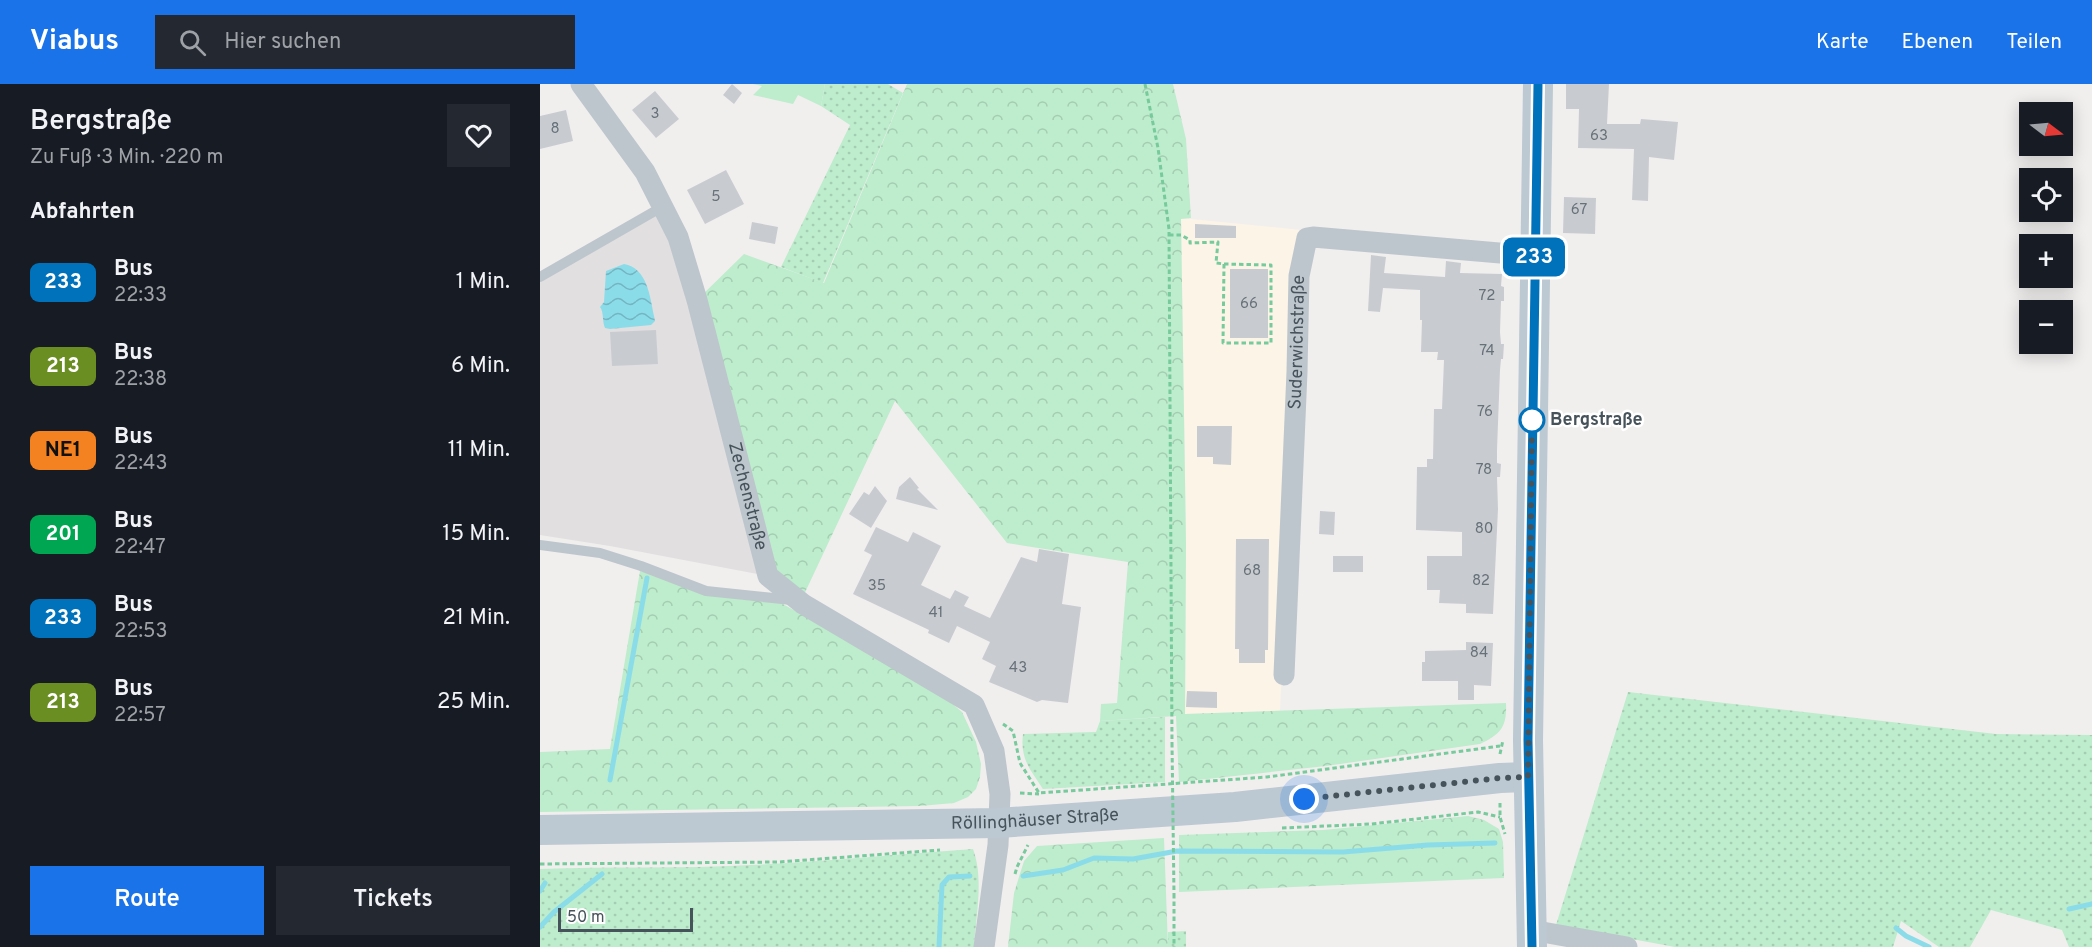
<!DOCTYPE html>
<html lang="de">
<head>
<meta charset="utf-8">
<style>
	:root { --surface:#171b24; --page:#242831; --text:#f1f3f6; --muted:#9ea1a6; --accent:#1a73e8 }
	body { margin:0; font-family:Overpass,sans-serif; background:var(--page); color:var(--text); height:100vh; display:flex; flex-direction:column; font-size:22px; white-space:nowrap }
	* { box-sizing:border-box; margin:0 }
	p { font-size:20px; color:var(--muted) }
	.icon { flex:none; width:33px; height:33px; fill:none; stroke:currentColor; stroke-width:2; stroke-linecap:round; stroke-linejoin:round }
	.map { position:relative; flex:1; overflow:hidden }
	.drawer { display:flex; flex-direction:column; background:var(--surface); width:540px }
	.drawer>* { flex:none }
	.badge { padding:0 12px; border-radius:9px; font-size:21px; line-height:39px }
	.needle { width:39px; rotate:106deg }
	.controls { position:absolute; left:1479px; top:18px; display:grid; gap:12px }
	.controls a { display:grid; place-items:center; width:54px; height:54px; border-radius:0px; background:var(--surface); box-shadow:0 3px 15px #0003; font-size:30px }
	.scale { position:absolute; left:18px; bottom:15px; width:135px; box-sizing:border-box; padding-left:6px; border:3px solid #47535b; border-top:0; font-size:16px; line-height:21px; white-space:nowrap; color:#47535b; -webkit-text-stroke:4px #fff; paint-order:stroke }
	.you { position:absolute; width:30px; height:30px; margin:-15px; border:4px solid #fff; border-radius:50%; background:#1a73e8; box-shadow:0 0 0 9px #1a73e833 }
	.map>.badge { position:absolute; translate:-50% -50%; box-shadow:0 0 0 3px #fff }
	h2 { padding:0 30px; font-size:22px; line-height:54px }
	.round { display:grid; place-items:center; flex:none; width:63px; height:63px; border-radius:0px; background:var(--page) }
	.head { display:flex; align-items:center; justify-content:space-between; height:102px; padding:0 30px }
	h1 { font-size:28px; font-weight:600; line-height:45px }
	.button { display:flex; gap:12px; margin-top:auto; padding:12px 30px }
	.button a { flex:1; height:69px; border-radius:0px; background:var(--accent); color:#fff; font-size:24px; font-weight:600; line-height:69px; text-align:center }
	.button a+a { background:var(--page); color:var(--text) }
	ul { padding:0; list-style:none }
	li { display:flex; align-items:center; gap:18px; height:84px; padding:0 30px }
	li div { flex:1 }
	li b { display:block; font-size:22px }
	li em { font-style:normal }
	li .badge { min-width:66px; font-weight:700; text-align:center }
	header { display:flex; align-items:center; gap:36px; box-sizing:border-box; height:84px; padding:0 30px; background:var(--accent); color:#fff }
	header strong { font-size:28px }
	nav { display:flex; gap:33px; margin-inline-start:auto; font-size:21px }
	.search { width:420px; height:54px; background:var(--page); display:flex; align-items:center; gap:15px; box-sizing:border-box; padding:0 21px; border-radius:0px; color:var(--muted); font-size:22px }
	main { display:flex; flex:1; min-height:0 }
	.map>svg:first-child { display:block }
	.commercial { fill:#fbf4e7 }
	.education { fill:#e1dfe0 }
	.grass { fill:url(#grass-dots) }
	.forest { fill:url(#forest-crowns) }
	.garden { fill:#bdedcc }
	.water { fill:url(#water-waves) }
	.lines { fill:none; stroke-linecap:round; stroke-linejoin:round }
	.stream { stroke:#8bdce9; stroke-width:5 }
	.building { fill:#c8ccd1 }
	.path { stroke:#76ca9b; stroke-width:3; stroke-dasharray:4.5 3; stroke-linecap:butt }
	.service { stroke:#bdc6cd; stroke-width:10 }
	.minor { stroke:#bdc6cd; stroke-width:21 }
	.secondary { stroke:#bcc8d2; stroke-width:30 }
	.path-bridge { stroke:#76ca9b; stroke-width:3; stroke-dasharray:4.5 3; stroke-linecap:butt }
	.line-casing { stroke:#fff; stroke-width:14 }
	.line { stroke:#0072bc; stroke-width:9 }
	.walk { stroke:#47535b; stroke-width:6; stroke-dasharray:0 10.8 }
	.stop-dot { fill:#fff; stroke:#0072bc; stroke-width:3 }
	.labels { text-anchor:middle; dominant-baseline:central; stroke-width:5; stroke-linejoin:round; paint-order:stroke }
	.number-label { font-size:15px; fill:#677178 }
	.street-label { font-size:18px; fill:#47535b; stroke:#fff }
	.stop-label { font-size:18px; font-weight:bold; fill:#47535b; stroke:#fff; text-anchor:start }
</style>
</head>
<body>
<header>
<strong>Viabus</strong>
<div class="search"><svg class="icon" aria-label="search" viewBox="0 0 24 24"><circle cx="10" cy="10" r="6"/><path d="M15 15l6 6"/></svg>Hier suchen</div>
<nav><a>Karte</a><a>Ebenen</a><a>Teilen</a></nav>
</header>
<main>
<section class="drawer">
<div class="head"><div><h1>Bergstraße</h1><p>Zu Fuß · 3 Min. · 220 m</p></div><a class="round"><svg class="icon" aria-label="heart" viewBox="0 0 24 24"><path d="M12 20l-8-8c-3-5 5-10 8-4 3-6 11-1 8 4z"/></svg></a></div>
<h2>Abfahrten</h2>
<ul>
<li><span class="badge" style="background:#0072bc;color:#fff">233</span><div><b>Bus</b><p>22:33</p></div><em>1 Min.</em></li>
<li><span class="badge" style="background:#6b8e23;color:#fff">213</span><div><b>Bus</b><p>22:38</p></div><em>6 Min.</em></li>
<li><span class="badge" style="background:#f58220;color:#111">NE1</span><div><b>Bus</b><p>22:43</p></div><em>11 Min.</em></li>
<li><span class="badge" style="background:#00a651;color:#fff">201</span><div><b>Bus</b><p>22:47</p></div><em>15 Min.</em></li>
<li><span class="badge" style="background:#0072bc;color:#fff">233</span><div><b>Bus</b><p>22:53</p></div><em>21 Min.</em></li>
<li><span class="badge" style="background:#6b8e23;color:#fff">213</span><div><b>Bus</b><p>22:57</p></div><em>25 Min.</em></li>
</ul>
<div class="button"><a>Route</a><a>Tickets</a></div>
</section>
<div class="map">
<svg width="1552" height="863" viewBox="0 0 1552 863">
	<defs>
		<pattern id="grass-dots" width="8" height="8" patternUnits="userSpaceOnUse" patternTransform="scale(1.5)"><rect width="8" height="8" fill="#bdedcc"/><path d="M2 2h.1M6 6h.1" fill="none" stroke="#a4cdb1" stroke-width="1.8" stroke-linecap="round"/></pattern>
		<pattern id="forest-crowns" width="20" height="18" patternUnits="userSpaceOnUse" patternTransform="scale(1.5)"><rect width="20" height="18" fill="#bdedcc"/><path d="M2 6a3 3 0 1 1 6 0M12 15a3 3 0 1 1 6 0" fill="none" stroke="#a4cdb1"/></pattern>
		<pattern id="water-waves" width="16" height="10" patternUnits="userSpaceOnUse" patternTransform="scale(1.5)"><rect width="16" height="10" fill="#8bdce9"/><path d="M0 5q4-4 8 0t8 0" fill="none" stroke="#73b5c0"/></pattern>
	</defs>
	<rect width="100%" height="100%" fill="#f1eeee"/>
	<!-- commercial -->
	<path class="commercial" d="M 641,134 L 762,146 L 740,627 L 645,630 L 646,460 Z"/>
	<!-- education -->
	<path class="education" d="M 122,123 L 228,492 L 70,462 L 0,451 L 0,193 Z"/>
	<!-- grass -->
	<path class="grass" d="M 285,0 L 348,0 L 363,9 L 283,199 L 241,183 L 310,41 L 281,22 Z
		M 1088,608 L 1456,650 L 1552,651 L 1552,863 L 1529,863 L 1522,846 L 1451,826 L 1430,863 L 1399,863 L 1361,837 L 1353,863 L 1135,863 L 1016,841 Z
		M 625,633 L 625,698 L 503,705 C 490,685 480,675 483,650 L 556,648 L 560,637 Z
		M 433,765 C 444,795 436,831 434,863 L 0,863 L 0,785 C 70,782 140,785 210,781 C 284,778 359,770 433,765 Z
		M 646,847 L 646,863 L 628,863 L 628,848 Z"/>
	<!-- forest -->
	<path class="forest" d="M 367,0 L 633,0 L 646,55 L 651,134 L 641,135 L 646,460 L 645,630 L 966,619 C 967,643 961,650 940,660 L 786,682 L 639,698 L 636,632 L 560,637 L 561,620 L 577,619 L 588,478 L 467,459 L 355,317 L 261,517 L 228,492 L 157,216 L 204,170 L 284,199 Z
		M 100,487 L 241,519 L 394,604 L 422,628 L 436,658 L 441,680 L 440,693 L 436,705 L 428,713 L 414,719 L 380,722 L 0,728 L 0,668 L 70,665 Z
		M 928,732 L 944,736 L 959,745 L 963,758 L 964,794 L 639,808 L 639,751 L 783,746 Z
		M 624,754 L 628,863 L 468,863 L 474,809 L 484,777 L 497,762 Z"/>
	<!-- garden -->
	<path class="garden" d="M 213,0 L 285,0 L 281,22 L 258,11 L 253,20 L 213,11 L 222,2 Z"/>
	<!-- water -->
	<path class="water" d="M 84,180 C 107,184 110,212 114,232 L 115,237 L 111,241 L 70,245 L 65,244 C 62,237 64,228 60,223 L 64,218 L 66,187 Z"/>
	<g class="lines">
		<!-- stream -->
		<path class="stream" d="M 70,696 L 107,494
			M 483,792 L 523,786 L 554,774 L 593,775 L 637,767 L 803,768 L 888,761 L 955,759
			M 0,807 L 5,799
			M 1529,825 L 1552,820
			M 0,843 L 14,828 L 62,790
			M 1356,844 L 1366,852 L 1389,863
			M 399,863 L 402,801 L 409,793 L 430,792"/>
	</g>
	<!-- building -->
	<path class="building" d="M 192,0 L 202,9 L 194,20 L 183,11 Z
		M 1026,0 L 1069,0 L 1067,40 L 1100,40 L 1101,35 L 1138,38 L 1134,76 L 1109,73 L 1108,117 L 1092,116 L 1094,65 L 1038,64 L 1039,25 L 1026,25 Z
		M 115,7 L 139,35 L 116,54 L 92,26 Z
		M 26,26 L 33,57 L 0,65 L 0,32 Z
		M 186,86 L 204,120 L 165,140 L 147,106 Z
		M 1024,113 L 1056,114 L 1055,150 L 1023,149 Z
		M 212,138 L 238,143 L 235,160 L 209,155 Z
		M 655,140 L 696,142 L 696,154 L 655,154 Z
		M 831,171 L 846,173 L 844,189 L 905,193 L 906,177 L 921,179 L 920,189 L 962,190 L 961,202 L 964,203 L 964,217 L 961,217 L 960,248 L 961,260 L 964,260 L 963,275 L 961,275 L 960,286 L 957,366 L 957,379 L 961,380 L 960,393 L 957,393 L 958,425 L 953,530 L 926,529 L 926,520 L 899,519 L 900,506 L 887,506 L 887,472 L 922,472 L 922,448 L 876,446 L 877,383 L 887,383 L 887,375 L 893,375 L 894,325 L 902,325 L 904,276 L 897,276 L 898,268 L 881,268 L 882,236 L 880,236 L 880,206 L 843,204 L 840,228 L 828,227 Z
		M 690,185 L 728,185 L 728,254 L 690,254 Z
		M 116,246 L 118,280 L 72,282 L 70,248 Z
		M 657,342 L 692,342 L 691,381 L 673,380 L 673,373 L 657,373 Z
		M 370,393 L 379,404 L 377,405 L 398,426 L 356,415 L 359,403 Z
		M 335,402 L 347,417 L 331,444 L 309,430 L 324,408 L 329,411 Z
		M 780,427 L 795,428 L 794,451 L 779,450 Z
		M 336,443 L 368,458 L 373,448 L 401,462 L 381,501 L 410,515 L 415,506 L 429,513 L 424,522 L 450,534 L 481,473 L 497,478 L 499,465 L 529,470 L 522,520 L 541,523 L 528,619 L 502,616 L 497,618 L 449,598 L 456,582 L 442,575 L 450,558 L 417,542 L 409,559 L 388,549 L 389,546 L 313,510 L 332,471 L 324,467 Z
		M 696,455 L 729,455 L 728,566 L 725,566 L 725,579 L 699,579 L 699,565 L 695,565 Z
		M 793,472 L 823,472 L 823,488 L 793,488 Z
		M 926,558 L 953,559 L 951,602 L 934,601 L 934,616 L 918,616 L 918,597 L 882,597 L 882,578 L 885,578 L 885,567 L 926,566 Z
		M 647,607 L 677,608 L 677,624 L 646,623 Z"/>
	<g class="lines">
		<!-- path -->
		<path class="path" d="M 605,0 L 618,64 L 629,145 L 632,659
			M 629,151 L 641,151 L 650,156 L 650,159 L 678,158 L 676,179 L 684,180 L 683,259 L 731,259 L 731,181 L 684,180
			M 463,640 L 473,647 L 480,679 L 499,709 L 727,693 L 960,662
			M 960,670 L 963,656
			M 480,709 L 499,710
			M 960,719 L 960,733 L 965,750
			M 742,744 L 831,740 L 938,728 L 960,733
			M 0,780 L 239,778 L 400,766
			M 475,790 L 477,783 L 488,761
			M 634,810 L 634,863"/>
		<!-- service -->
		<path class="service" d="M 0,193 L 122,123
			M 0,461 L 60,469 L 101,482 L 166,507 L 252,516"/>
		<!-- minor -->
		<g class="minor">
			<path id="s1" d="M 41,0 L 105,88 L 138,153 L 157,216 L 228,492 L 263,520 L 434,621 L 454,667 L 460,710 L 458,761 L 444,863"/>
			<path id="s2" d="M 744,591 L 757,288 L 759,192 L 767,154 L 773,153 L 994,172"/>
			<path d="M 991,846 L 1087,863"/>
		</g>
		<!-- secondary -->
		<g class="secondary">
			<path id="s3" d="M 0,746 L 458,739 L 695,723 L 960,694 L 988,693"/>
			<path d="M 992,863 L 988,656 L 998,0"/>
		</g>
		<!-- path-bridge -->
		<path class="path-bridge" d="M 632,659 L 634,810"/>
	</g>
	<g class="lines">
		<defs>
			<path id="line" d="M 992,863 L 988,656 L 998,0"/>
		</defs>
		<!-- line casing -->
		<use href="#line" class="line-casing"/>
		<!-- line -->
		<use href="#line" class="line"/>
		<!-- walk -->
		<path class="walk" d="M 764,715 L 960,694 L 988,693 L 992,336"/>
	</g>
	<!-- markers -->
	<circle class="stop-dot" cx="992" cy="336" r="12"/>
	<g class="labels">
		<!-- number labels -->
		<g class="number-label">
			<text x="115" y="30">3</text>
			<text x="15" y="45">8</text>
			<text x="1059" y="52">63</text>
			<text x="176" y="113">5</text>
			<text x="1039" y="126">67</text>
			<text x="947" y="212">72</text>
			<text x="709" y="220">66</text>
			<text x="947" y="267">74</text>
			<text x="945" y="328">76</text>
			<text x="944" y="386">78</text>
			<text x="944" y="445">80</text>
			<text x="712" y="487">68</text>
			<text x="941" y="497">82</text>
			<text x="337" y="502">35</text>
			<text x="396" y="529">41</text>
			<text x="939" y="569">84</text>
			<text x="478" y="584">43</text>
		</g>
		<!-- street labels -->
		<g class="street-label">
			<text stroke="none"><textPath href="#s2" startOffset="333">Suderwichstraße</textPath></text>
			<text stroke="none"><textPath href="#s1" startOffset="450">Zechenstraße</textPath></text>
			<text stroke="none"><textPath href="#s3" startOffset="495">Röllinghäuser Straße</textPath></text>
		</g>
		<!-- stop labels -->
		<g class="stop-label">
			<text x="1010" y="336">Bergstraße</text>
		</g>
	</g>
</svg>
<div class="controls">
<a><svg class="needle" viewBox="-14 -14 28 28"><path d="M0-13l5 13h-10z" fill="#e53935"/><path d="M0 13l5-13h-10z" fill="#9ea1a6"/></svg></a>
<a><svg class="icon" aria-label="locate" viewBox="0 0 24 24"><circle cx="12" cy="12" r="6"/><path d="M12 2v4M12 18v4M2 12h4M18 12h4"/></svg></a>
<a>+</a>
<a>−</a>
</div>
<div class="scale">50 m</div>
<div class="you" style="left:764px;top:715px"></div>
<b class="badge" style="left:994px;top:173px;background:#0072bc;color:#fff">233</b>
</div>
</main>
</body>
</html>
